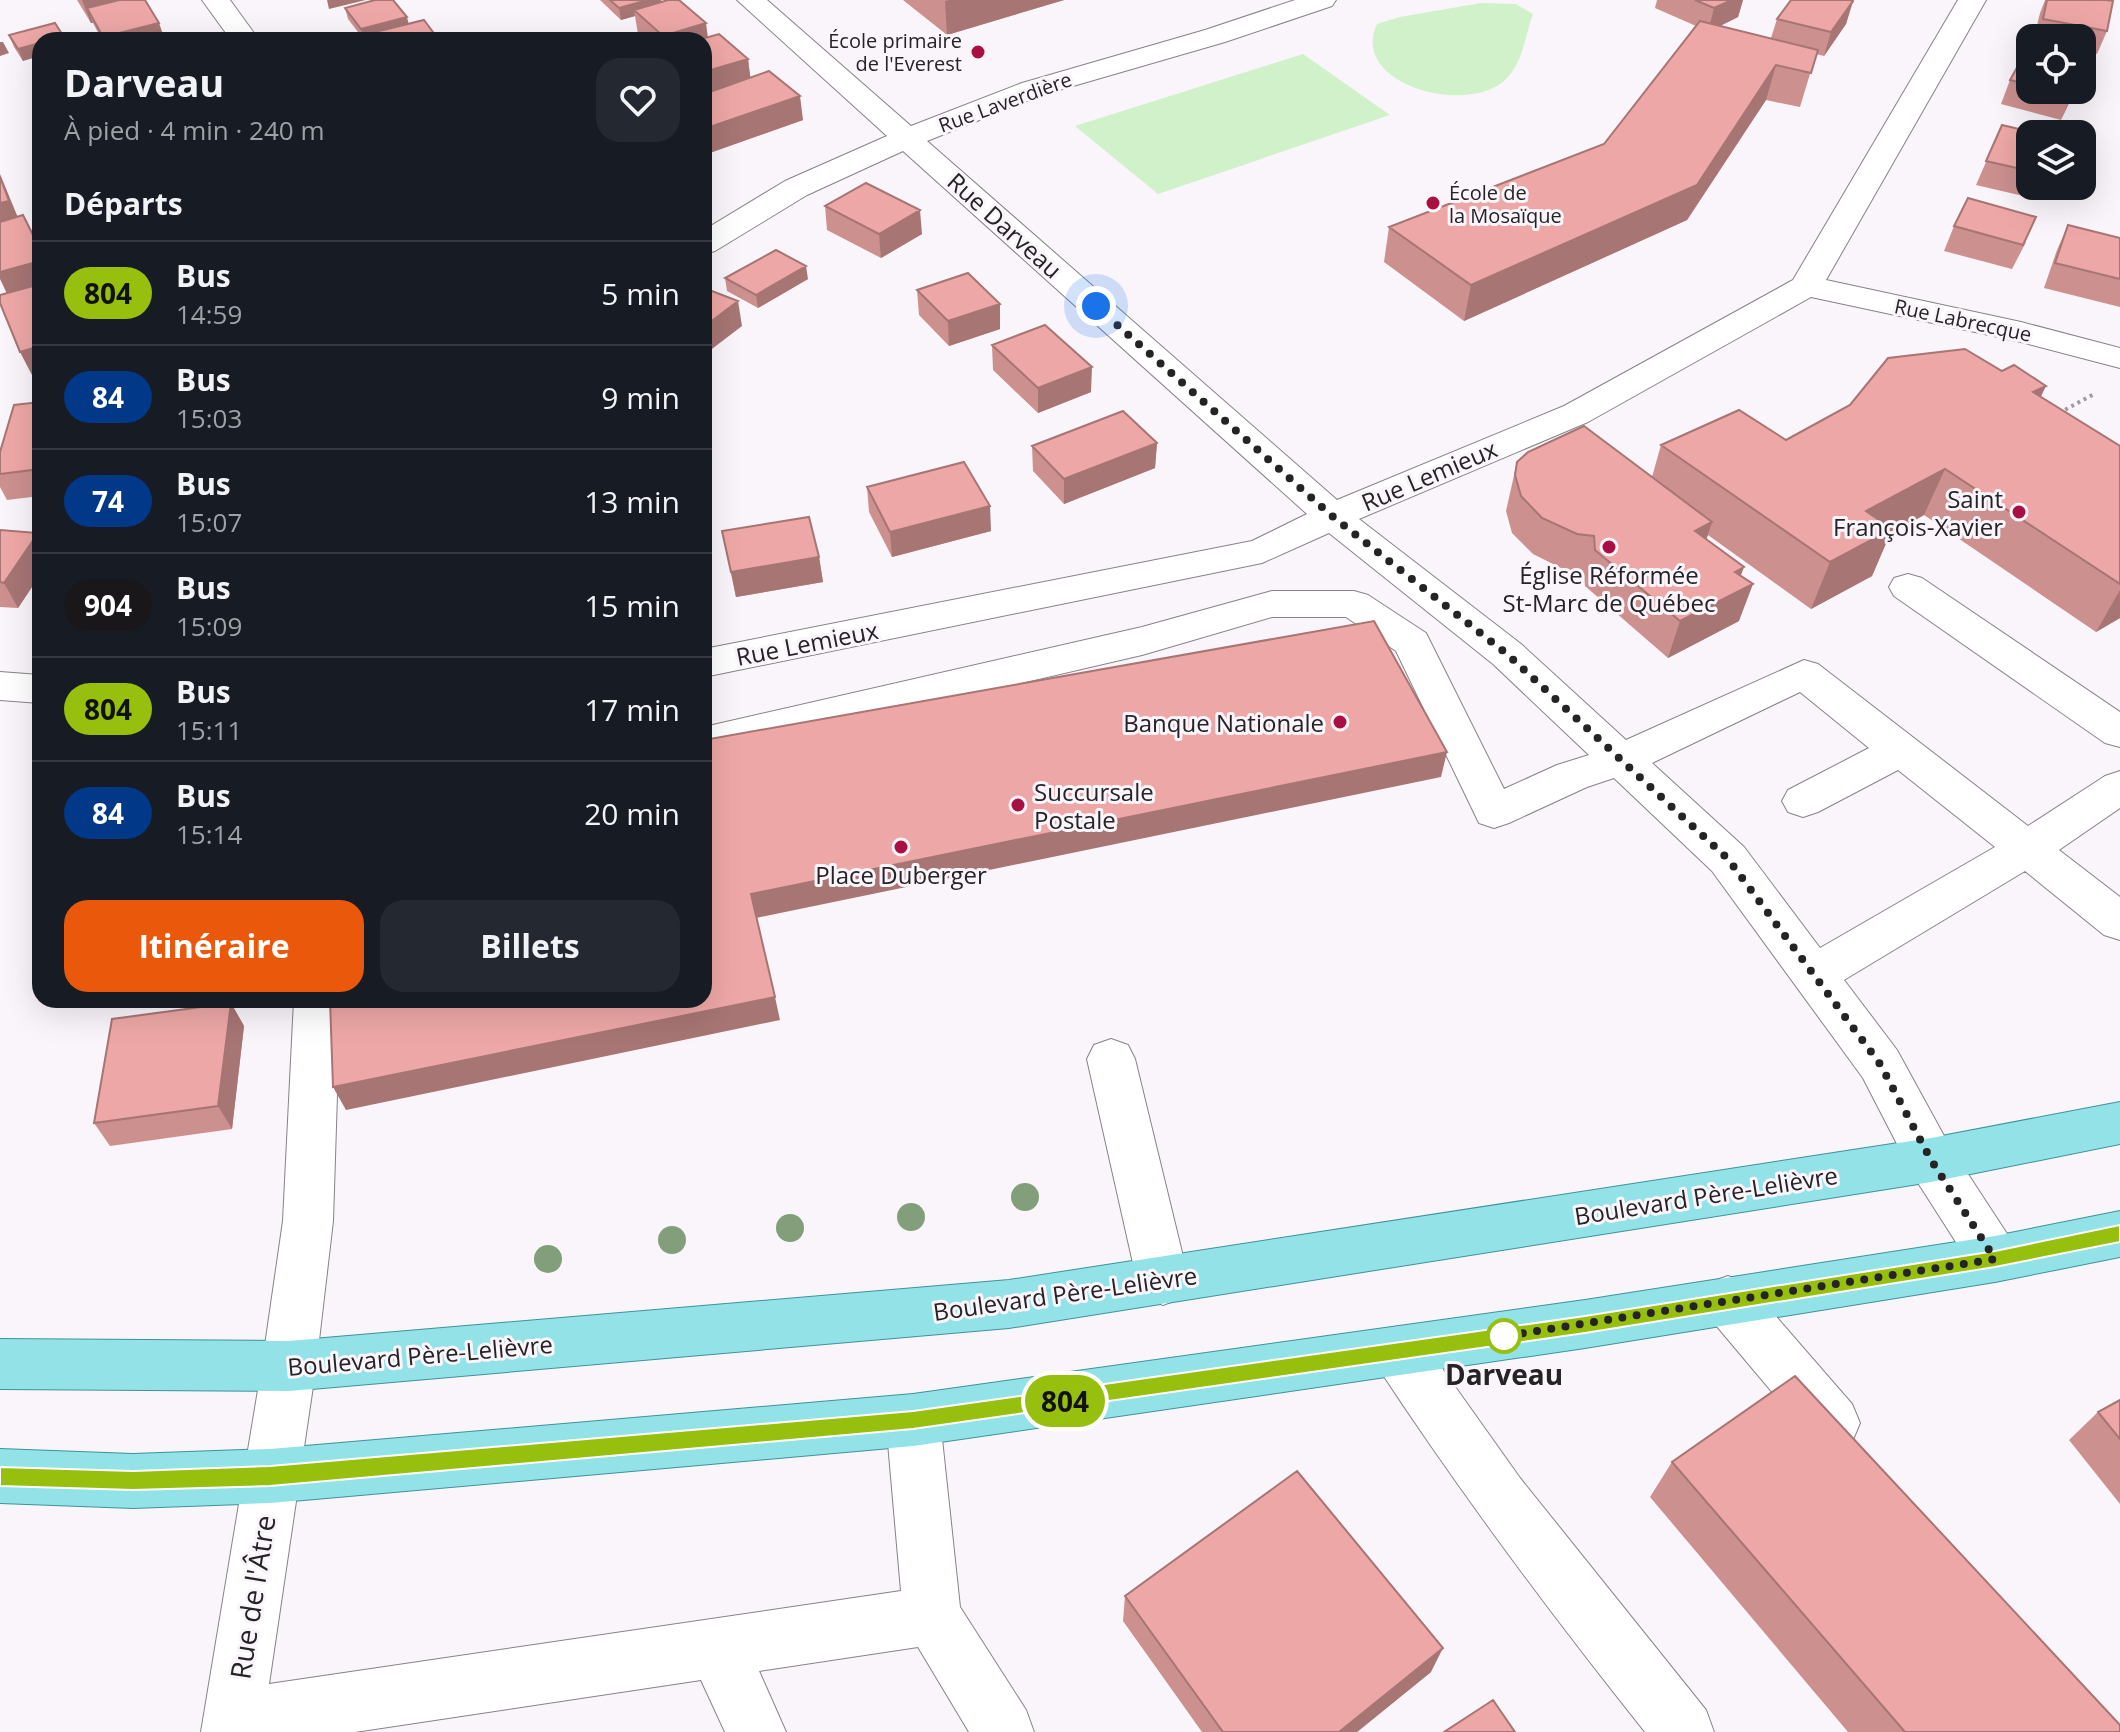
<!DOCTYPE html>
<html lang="fr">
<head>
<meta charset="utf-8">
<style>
	:root { --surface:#171b24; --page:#242831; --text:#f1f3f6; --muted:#9ea1a6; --line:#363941; --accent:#ea580c }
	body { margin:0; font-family:"Open Sans",sans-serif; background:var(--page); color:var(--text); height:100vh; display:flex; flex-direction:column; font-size:30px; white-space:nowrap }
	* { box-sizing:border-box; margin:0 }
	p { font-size:26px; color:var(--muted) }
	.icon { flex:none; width:44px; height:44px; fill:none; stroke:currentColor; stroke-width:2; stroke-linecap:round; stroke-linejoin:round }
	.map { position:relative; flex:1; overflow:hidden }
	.side { position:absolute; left:32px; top:32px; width:680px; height:976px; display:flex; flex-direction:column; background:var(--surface); border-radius:24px; box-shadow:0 8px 32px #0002 }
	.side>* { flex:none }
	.badge { padding:0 16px; border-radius:26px; font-size:28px; line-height:52px }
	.buttons { position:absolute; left:2016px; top:24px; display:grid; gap:16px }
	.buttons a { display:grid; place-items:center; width:80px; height:80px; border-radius:16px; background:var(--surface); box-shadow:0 8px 32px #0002; font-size:40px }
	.you { position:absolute; width:40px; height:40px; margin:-20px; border:6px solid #fff; border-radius:50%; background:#1a73e8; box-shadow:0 0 0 12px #1a73e833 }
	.map>.badge { position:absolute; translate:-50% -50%; box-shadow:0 0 0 4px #fff }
	h2 { padding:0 32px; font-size:30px; line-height:72px }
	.round { display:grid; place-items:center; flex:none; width:84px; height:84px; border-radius:24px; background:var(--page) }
	.head { display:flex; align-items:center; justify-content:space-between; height:136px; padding:0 32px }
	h1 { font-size:38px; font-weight:700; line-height:60px }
	.button { display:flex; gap:16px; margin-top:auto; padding:16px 32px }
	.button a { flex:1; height:92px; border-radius:24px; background:var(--accent); color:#fff; font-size:32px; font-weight:700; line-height:92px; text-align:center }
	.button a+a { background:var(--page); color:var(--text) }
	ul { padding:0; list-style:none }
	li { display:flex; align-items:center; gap:24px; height:104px; padding:0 32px; border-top:2px solid var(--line) }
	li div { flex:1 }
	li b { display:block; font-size:30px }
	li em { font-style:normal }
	li .badge { min-width:88px; font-weight:700; text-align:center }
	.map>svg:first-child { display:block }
	.green { fill:#d0f1c9 }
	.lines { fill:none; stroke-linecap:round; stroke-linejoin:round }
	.minor-casing { stroke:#878287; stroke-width:2 }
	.major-casing { stroke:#3d9399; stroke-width:2 }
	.path { stroke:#9f9ca0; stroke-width:4; stroke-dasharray:3 4; stroke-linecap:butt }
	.minor { fill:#fff; fill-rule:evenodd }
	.major { fill:#92e2e8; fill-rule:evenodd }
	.tree { fill:#829e7a }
	.wall { fill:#cc908f }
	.shaded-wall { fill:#a67574 }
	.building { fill:#eda7a6; stroke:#a67574; stroke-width:2 }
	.line { fill:#97bf0d; stroke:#fff; stroke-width:2 }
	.walk { stroke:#252325; stroke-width:8; stroke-dasharray:0 14.4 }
	.poi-dot { fill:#a71041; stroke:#faf5fb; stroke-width:3 }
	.stop-dot { fill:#fff; stroke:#97bf0d; stroke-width:4 }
	.labels { text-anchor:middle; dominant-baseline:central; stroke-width:6; stroke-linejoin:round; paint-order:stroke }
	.far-poi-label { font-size:20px; fill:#252325; stroke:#faf5fb; text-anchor:end }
	.far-street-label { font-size:20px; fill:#252325; stroke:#faf5fb }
	.street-label { font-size:24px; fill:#252325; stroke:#faf5fb }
	.poi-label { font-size:24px; fill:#252325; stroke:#faf5fb; text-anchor:end }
	.near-stop-label { font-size:28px; font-weight:bold; fill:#252325; stroke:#faf5fb }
	.near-street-label { font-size:28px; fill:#252325; stroke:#faf5fb }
</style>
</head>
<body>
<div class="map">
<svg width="2120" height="1732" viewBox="0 0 2120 1732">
	<rect width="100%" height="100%" fill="#faf5fb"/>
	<!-- green -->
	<path class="green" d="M 1481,3 L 1516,4 L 1533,14 C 1525,35 1524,59 1508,77 C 1472,118 1348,85 1377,24 L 1400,17 Z
		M 1303,54 L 1390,115 L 1158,194 L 1075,126 Z"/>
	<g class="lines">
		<defs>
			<path id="minor" d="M 202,0 L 230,0 L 259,40 L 231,40 Z
				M 737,0 L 767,0 L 911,126 L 1022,83 L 1205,30 L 1295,0 L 1336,0 L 1332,6 L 1225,42 L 1042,95 L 927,141 L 1337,500 L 1564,406 L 1793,280 L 1958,0 L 1986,0 L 1826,280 L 2021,322 L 2120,348 L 2120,368 L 2017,341 L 1811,297 L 1588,422 L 1359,519 L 1521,644 L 1626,740 L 1804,660 L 1818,664 L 2028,826 L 2105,776 L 2120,771 L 2120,808 L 2059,850 L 2120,897 L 2120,940 L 2104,935 L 2025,871 L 1844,980 L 1897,1050 L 1949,1145 L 2013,1243 L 2021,1259 L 2013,1275 L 1995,1282 L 1977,1275 L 1913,1175 L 1863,1078 L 1712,871 L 1614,778 L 1587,787 L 1509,823 L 1494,828 L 1479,823 L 1396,651 L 1346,617 L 1272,617 L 1142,655 L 704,757 L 704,727 L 1142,627 L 1272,591 L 1354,591 L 1368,595 L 1426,633 L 1504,789 L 1557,765 L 1589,755 L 1493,664 L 1329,533 L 1262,563 L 704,677 L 704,649 L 1252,541 L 1307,514 L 903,151 L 807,195 L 715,251 L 704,254 L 704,230 L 785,181 L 887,136 ZM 1800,692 L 1869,748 L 1788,790 L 1782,801 L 1788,812 L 1803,817 L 1818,812 L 1898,770 L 1995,847 L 1820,948 L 1744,847 L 1652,763 Z
				M 1908,574 L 1922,578 L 2120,712 L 2120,747 L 2105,743 L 1894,596 L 1889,587 L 1894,578 Z
				M 0,672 L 40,675 L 40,703 L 0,700 Z
				M 294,1000 L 340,1000 L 333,1221 L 316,1366 L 269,1684 L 901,1591 L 886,1420 L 894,1401 L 913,1394 L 932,1401 L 940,1420 L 960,1607 L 1026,1710 L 1034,1732 L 969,1732 L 918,1647 L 759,1671 L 786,1732 L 725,1732 L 701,1680 L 355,1732 L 201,1732 L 262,1366 L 283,1221 Z
				M 1111,1039 L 1128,1045 L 1135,1059 L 1189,1281 L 1181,1298 L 1163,1305 L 1145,1298 L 1137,1281 L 1087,1059 L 1094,1045 Z
				M 1728,1276 L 1747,1283 L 1852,1404 L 1860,1423 L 1852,1442 L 1833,1449 L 1814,1442 L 1709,1317 L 1702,1300 L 1709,1283 Z
				M 1398,1326 L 1417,1333 L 1520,1478 L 1706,1710 L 1714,1732 L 1645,1732 C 1551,1614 1462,1495 1379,1369 L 1371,1351 L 1379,1333 Z"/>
			<path id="major" d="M 2120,1102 L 2120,1144 L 1931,1182 L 1009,1328 L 289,1391 L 0,1389 L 0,1339 L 289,1341 L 1009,1280 L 1931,1138 Z
				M 2120,1211 L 2120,1257 L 1995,1282 L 1585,1348 L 913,1446 L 270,1503 L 133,1508 L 0,1503 L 0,1449 L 133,1454 L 270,1449 L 913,1394 L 1585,1300 L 1995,1236 Z"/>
		</defs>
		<!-- minor casing -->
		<use href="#minor" class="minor-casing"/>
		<!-- major casing -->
		<use href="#major" class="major-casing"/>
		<!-- path -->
		<path class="path" d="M 2059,413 L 2096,393"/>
		<!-- minor -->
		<use href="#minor" class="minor"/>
		<!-- major -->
		<use href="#major" class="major"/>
	</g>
	<!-- trees -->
	<g class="tree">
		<circle cx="1025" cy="1197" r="14"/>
		<circle cx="911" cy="1217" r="14"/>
		<circle cx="790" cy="1228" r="14"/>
		<circle cx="672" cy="1240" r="14"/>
		<circle cx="548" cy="1259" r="14"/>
	</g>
	<!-- wall -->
	<path class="wall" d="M 77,0 L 145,0 L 165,39 L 176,40 L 102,40 L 93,23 L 91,23 Z
		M 600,0 L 661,0 L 662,2 L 708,37 L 748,59 L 750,78 L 803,120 L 704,155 L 704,40 L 645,40 L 638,34 L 635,16 L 621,20 Z
		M 903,0 L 1064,0 L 947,35 Z
		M 1657,0 L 1743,0 L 1738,17 L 1720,26 L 1771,38 L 1777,19 L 1853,1 L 1846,24 L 1824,56 L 1816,54 L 1800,107 L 1766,100 L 1687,220 L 1464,321 L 1384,262 L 1389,227 L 1604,144 L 1696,26 L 1655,8 Z
		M 2045,0 L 2106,0 L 2107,31 L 2097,54 L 2082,51 L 2082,38 L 2034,38 L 2040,13 Z
		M 345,8 L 409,24 L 439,40 L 373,40 L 373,39 L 364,40 L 348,19 Z
		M 9,35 L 64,37 L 66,40 L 40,40 L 23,61 L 14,47 Z
		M 2030,44 L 2030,90 L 2075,90 L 2061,120 L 2001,104 L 2010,80 Z
		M 2002,125 L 2030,134 L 2030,186 L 2046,186 L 2040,200 L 1976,185 Z
		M 825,206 L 922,234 L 881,258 L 827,230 Z
		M 2068,225 L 2120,238 L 2120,307 L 2044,288 L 2057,250 Z
		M 1954,226 L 2026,242 L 2012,269 L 1944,251 Z
		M 725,278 L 808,279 L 758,308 L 727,291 Z
		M 917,290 L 1000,304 L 1000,329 L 949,346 L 919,315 Z
		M 992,345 L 1091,392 L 1038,413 L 993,370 Z
		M 2041,397 L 2120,446 L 2120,618 L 2096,632 L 1924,515 L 1890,534 L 1872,576 L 1811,609 L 1708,535 L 1706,540 L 1741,576 L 1739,621 L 1668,658 L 1585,586 L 1584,573 L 1567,571 L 1533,554 L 1512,533 L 1506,511 L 1517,462 L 1652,477 L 1661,445 L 1786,440 Z
		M 40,402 L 40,496 L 7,500 L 0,487 L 0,452 Z
		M 1157,443 L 1155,468 L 1064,504 L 1033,471 L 1032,446 Z
		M 867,487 L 991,531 L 892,557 L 869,512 Z
		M 0,530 L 40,536 L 40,575 L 18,608 L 0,607 Z
		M 722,531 L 819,557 L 823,582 L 736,597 Z
		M 231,1003 L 244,1026 L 232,1129 L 110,1146 L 94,1123 Z
		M 2120,1400 L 2120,1504 L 2069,1440 L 2098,1412 Z
		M 1672,1462 L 2120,1732 L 1848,1732 L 1650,1497 Z
		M 1125,1596 L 1431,1672 L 1357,1732 L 1202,1732 L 1123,1621 Z"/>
	<!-- shaded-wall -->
	<path class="shaded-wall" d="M 82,0 L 135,0 L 87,8 L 93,23 L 91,23 Z
		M 327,0 L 366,0 L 329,9 Z
		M 648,0 L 661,0 L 663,8 L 634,10 L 635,16 L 621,20 L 619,8 Z
		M 950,0 L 1064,0 L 947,35 L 945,1 Z
		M 1732,0 L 1743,0 L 1738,17 L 1708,32 L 1714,8 Z
		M 1853,1 L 1846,24 L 1824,56 L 1831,32 Z
		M 407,17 L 410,29 L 371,33 L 373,39 L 364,40 L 361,29 Z
		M 159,23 L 165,40 L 105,40 L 103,37 Z
		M 706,23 L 709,46 L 704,40 L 664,40 L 663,36 Z
		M 0,42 L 3,42 L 9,53 L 0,56 Z
		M 40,43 L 40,56 L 23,61 L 18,49 Z
		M 748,59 L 751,82 L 704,94 L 704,72 Z
		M 1776,65 L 1766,100 L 1687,220 L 1464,321 L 1471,285 Z
		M 2074,90 L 2075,90 L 2061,120 L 2071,96 Z
		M 800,96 L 803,120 L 704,155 L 704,129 Z
		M 0,174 L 21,225 L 0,230 Z
		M 920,210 L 922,234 L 881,258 L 879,234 Z
		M 40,261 L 40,289 L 9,298 L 0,279 L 0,272 Z
		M 806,266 L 808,279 L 758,308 L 756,295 Z
		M 738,301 L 742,326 L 704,355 L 704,327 Z
		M 1000,304 L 1000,329 L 949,346 L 948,321 Z
		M 40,346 L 40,375 L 33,377 L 20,352 Z
		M 1092,367 L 1091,392 L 1038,413 L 1038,388 Z
		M 2046,386 L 2024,432 L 2033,392 Z
		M 1157,443 L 1155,468 L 1064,504 L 1064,479 Z
		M 1945,469 L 1924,515 L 1890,534 L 1872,576 L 1811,609 L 1830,562 L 1866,511 Z
		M 990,506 L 991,531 L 892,557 L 890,532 Z
		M 1712,522 L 1700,559 L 1695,531 Z
		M 38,533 L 40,536 L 40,575 L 18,608 L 4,583 Z
		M 819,557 L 823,582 L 736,597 L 731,572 Z
		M 1744,567 L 1734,594 L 1753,584 L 1739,621 L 1668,658 L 1680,621 L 1735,572 Z
		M 2120,590 L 2120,618 L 2096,632 Z
		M 1447,752 L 1441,777 L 756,918 L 751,894 Z
		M 775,997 L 780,1020 L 346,1110 L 333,1087 Z
		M 231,1003 L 244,1026 L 232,1129 L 218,1106 Z
		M 1443,1648 L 1431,1672 L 1357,1732 L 1339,1732 Z"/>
	<!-- building -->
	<path class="building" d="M 119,0 L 145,0 L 159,23 L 103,37 L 87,8 Z
		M 375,0 L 393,0 L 407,17 L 361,29 L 345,8 Z
		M 610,0 L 648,0 L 619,8 Z
		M 668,0 L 679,0 L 706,23 L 663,36 L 634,10 Z
		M 1695,0 L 1732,0 L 1714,8 Z
		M 1791,0 L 1851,0 L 1853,1 L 1831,32 L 1777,19 Z
		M 2047,0 L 2106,0 L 2113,1 L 2107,31 L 2043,19 Z
		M 424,20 L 439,40 L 377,40 L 371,33 Z
		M 1700,21 L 1818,50 L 1811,73 L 1776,65 L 1697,185 L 1471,285 L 1389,227 L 1604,144 Z
		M 55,23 L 64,37 L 52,40 L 40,40 L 40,43 L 18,49 L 9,35 Z
		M 719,34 L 748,59 L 704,72 L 704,40 L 698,40 Z
		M 174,37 L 176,40 L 162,40 Z
		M 2030,44 L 2030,85 L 2010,80 Z
		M 2082,56 L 2090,58 L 2082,74 Z
		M 769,71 L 800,96 L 704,129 L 704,94 Z
		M 2049,90 L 2074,90 L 2071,96 Z
		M 2002,125 L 2040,134 L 2030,134 L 2030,171 L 1986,161 Z
		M 0,177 L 9,201 L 0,203 Z
		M 866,183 L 920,210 L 879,234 L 825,206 Z
		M 1968,198 L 2036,217 L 2023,245 L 1954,226 Z
		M 23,215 L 40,249 L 40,261 L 0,272 L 0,222 Z
		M 2068,225 L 2120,238 L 2120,279 L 2055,263 Z
		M 776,250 L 806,266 L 756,295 L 725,278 Z
		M 968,273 L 1000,304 L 948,321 L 917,290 Z
		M 40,284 L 40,346 L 20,352 L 0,303 L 0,295 Z
		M 704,288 L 738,301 L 704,327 Z
		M 1045,325 L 1092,367 L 1038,388 L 992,345 Z
		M 1965,349 L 2002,371 L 2014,365 L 2046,386 L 2033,392 L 2120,446 L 2120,584 L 1945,469 L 1866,511 L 1892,529 L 1830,562 L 1661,445 L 1739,410 L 1786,440 L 1850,405 L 1888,358 Z
		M 40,402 L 40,469 L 0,474 L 0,452 L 14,405 Z
		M 1123,411 L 1157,443 L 1064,479 L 1032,446 Z
		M 1584,426 L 1712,522 L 1695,531 L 1744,567 L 1735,572 L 1753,584 L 1680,621 L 1595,550 L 1594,536 L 1577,534 L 1542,518 L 1521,496 L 1515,475 L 1517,462 L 1528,452 Z
		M 964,462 L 990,506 L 890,532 L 867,487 Z
		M 809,517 L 819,557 L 731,572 L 722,531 Z
		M 0,530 L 38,533 L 4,583 L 0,582 Z
		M 1374,621 L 1447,752 L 751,894 L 775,997 L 333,1087 L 330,1000 L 704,1000 L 704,740 Z
		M 231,1003 L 218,1106 L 94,1123 L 112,1019 Z
		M 1795,1376 L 2120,1725 L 2120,1732 L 1905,1732 L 1672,1462 Z
		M 2120,1400 L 2120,1439 L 2098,1412 Z
		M 1297,1471 L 1443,1648 L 1339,1732 L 1223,1732 L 1125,1596 Z
		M 1493,1700 L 1515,1732 L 1444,1732 Z"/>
	<!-- line -->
	<path class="line" d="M 2120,1225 L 2120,1242 L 1995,1267 L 1585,1333 L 913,1429 L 270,1486 L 133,1490 L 0,1486 L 0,1467 L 133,1471 L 270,1466 L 913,1411 L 1585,1316 L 1995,1251 Z"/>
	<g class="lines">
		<!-- walk -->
		<path class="walk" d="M 1096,306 L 1332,516 L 1507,654 L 1728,859 L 1880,1064 L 1931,1160 L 1995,1259 L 1492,1338 L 1504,1336"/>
	</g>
	<!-- markers -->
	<g class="poi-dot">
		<circle cx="978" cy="52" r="8"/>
		<circle cx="1433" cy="203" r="8"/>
		<circle cx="2019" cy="512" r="8"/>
		<circle cx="1609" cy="547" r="8"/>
		<circle cx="1340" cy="722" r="8"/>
		<circle cx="1018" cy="805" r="8"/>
		<circle cx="901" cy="847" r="8"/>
	</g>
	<circle class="stop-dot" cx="1504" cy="1336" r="16"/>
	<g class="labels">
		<!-- far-poi labels -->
		<g class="far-poi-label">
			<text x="962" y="40">École primaire<tspan x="962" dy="23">de l'Everest</tspan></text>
			<text x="1449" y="192" text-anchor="start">École de<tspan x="1449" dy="23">la Mosaïque</tspan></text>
		</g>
		<!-- far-street labels -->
		<g class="far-street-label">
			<text transform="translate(1005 102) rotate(-20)">Rue Laverdière</text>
			<text transform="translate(1963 320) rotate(12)">Rue Labrecque</text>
		</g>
		<!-- street labels -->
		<g class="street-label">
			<text transform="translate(1005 225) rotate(42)">Rue Darveau</text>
			<text transform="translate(1429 475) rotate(-23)">Rue Lemieux</text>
			<text transform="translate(807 643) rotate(-11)">Rue Lemieux</text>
			<text transform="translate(1706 1195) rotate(-9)">Boulevard Père-Lelièvre</text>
			<text transform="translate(1065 1293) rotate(-8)">Boulevard Père-Lelièvre</text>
			<text transform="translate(420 1355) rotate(-5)">Boulevard Père-Lelièvre</text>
		</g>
		<!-- poi labels -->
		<g class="poi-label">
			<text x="2003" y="498">Saint<tspan x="2003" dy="28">François-Xavier</tspan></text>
			<text x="1609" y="574" text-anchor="middle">Église Réformée<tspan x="1609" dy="28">St-Marc de Québec</tspan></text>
			<text x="1324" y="722">Banque Nationale</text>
			<text x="1034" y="791" text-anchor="start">Succursale<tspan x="1034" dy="28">Postale</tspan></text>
			<text x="901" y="874" text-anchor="middle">Place Duberger</text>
		</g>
		<!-- near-stop labels -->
		<g class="near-stop-label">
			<text x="1504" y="1374">Darveau</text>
		</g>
		<!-- near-street labels -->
		<g class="near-street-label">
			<text transform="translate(252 1597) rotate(-81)">Rue de l'Âtre</text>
		</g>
	</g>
</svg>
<div class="buttons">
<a><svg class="icon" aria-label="locate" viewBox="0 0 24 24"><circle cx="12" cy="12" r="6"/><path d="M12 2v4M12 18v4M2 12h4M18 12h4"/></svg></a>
<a><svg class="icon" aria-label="layers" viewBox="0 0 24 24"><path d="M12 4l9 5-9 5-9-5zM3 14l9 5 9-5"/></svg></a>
</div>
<div class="you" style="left:1096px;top:306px"></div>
<b class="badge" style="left:1065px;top:1401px;background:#97bf0d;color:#111">804</b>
<section class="side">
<div class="head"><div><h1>Darveau</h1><p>À pied · 4 min · 240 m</p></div><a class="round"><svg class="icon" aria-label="heart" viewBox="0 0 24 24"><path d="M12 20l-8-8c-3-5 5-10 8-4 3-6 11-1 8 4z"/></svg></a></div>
<h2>Départs</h2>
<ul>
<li><span class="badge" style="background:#97bf0d;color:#111">804</span><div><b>Bus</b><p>14:59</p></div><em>5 min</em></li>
<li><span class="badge" style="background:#013888;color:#fff">84</span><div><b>Bus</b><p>15:03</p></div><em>9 min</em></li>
<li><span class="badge" style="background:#013888;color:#fff">74</span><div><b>Bus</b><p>15:07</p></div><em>13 min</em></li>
<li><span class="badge" style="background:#1a171b;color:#fff">904</span><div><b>Bus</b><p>15:09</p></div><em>15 min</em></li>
<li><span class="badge" style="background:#97bf0d;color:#111">804</span><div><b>Bus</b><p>15:11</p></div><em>17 min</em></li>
<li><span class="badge" style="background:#013888;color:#fff">84</span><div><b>Bus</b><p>15:14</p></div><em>20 min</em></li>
</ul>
<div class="button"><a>Itinéraire</a><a>Billets</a></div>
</section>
</div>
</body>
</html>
